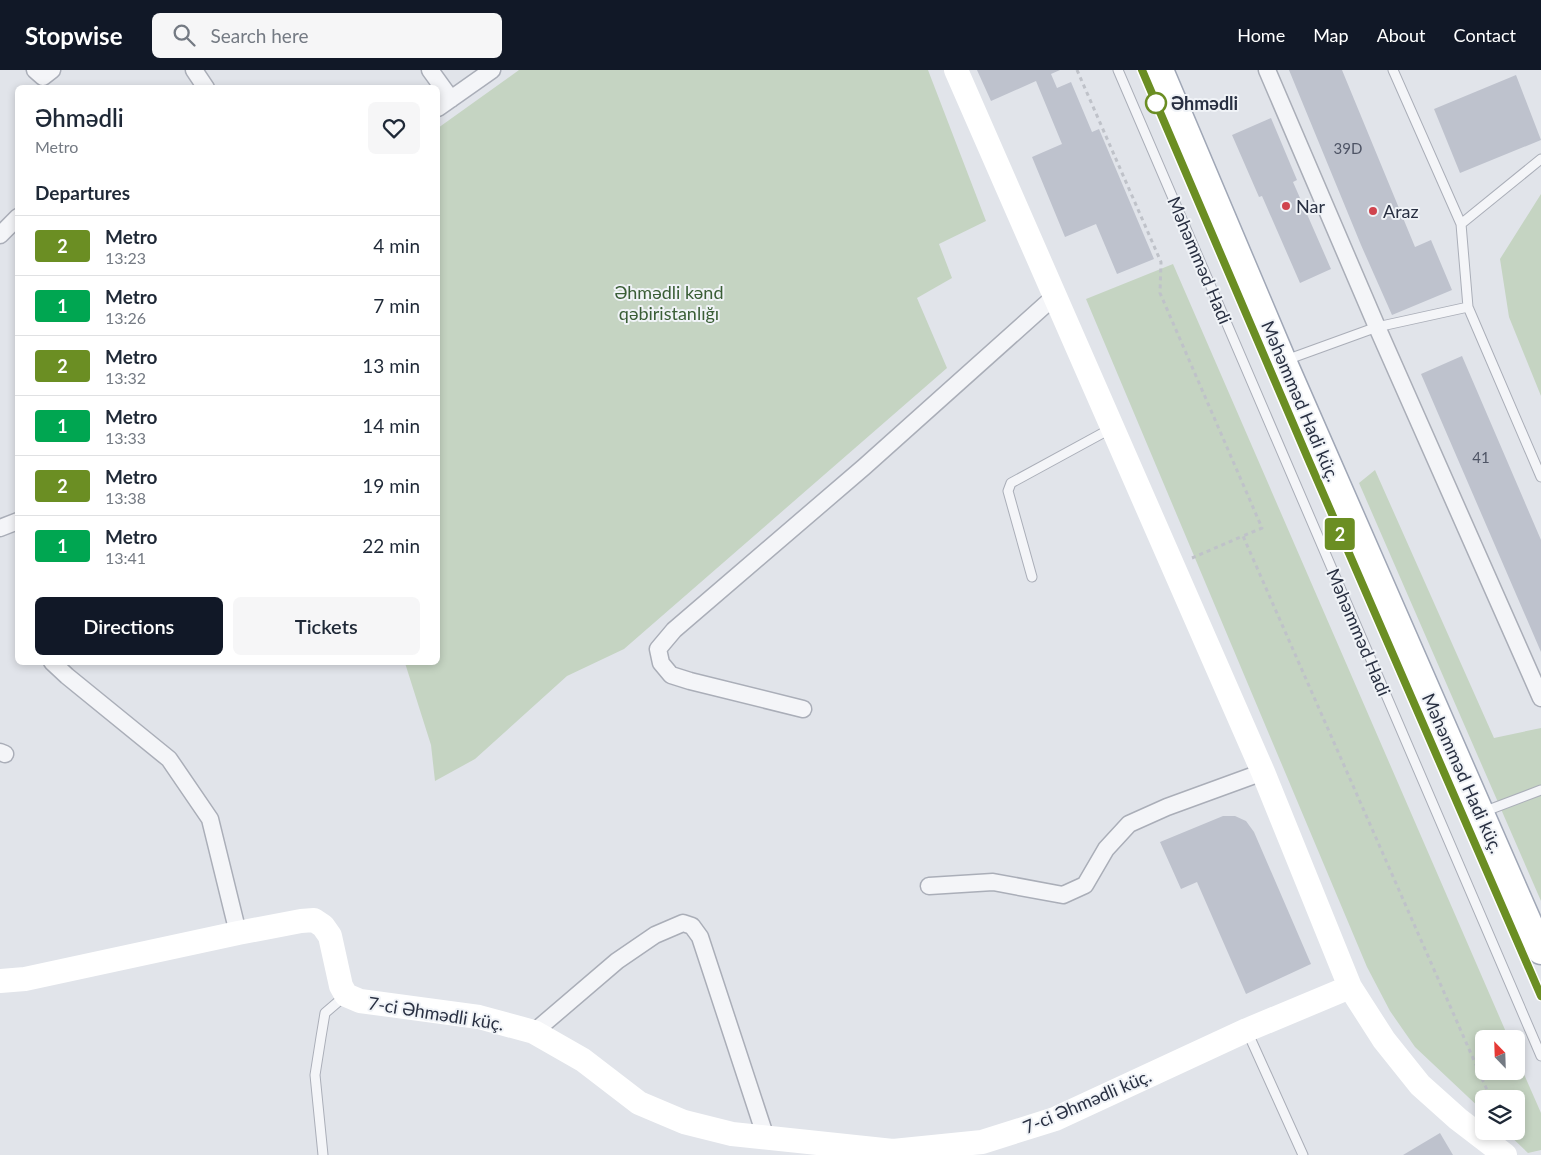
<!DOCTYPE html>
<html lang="en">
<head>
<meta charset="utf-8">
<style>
	:root { --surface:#fff; --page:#f6f6f7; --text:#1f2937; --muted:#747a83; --line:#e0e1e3; --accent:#111827 }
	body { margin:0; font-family:Lato,sans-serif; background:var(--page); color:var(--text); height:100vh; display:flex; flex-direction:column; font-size:19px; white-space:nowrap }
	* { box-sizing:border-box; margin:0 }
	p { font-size:16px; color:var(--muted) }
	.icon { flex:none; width:28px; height:28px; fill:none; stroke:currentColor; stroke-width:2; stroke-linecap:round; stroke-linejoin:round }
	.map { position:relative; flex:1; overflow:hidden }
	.details { position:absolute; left:15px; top:15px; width:425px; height:580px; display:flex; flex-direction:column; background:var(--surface); border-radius:8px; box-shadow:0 2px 8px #0003 }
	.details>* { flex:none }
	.badge { padding:0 10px; border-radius:4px; font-size:18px; line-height:32px }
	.needle { width:32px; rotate:337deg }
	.controls { position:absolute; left:1475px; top:960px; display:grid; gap:10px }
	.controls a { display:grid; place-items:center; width:50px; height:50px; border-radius:8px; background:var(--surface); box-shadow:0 2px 8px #0003; font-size:25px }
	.map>.badge { position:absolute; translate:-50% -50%; box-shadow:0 0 0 2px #fff }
	h2 { padding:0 20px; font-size:19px; line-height:45px }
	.round { display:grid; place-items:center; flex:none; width:52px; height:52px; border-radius:8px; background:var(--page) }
	.summary { display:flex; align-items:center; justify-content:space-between; height:85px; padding:0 20px }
	h1 { font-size:24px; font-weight:600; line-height:38px }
	.primary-button { display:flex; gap:10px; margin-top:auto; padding:10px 20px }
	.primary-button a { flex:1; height:58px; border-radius:8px; background:var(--accent); color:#fff; font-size:20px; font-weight:600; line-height:58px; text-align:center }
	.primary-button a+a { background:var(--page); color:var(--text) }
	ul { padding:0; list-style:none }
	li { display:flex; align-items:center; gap:15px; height:60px; padding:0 20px; border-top:1px solid var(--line) }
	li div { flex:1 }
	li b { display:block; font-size:19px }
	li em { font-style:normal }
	li .badge { min-width:55px; font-weight:700; text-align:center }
	header { display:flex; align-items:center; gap:30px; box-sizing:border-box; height:70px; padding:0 25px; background:var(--accent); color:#fff }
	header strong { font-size:24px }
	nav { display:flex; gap:28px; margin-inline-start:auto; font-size:18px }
	.search { width:350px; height:45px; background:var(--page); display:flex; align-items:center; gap:12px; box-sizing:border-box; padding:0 18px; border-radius:8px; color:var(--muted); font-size:19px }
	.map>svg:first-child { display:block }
	.green { fill:#c5d4c2 }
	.building { fill:#bec2cd }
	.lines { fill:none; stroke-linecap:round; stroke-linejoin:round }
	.lane-casing { stroke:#aaaeb8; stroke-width:11 }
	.street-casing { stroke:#aaaeb8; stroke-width:19 }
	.primary-casing { stroke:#a0a7b6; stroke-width:29 }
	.path { stroke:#bfc2c9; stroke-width:3; stroke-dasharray:4 4; stroke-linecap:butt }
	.lane { stroke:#f4f5f8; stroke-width:9 }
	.street { stroke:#f4f5f8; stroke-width:16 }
	.secondary { stroke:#fff; stroke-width:24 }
	.primary { stroke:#fff; stroke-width:26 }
	.line-casing { stroke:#fff; stroke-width:11 }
	.line { stroke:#6b8e23; stroke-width:8 }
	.stop-dot { fill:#fff; stroke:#6b8e23; stroke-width:2.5 }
	.poi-dot { fill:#d0444e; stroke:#f0f3f7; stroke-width:2 }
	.labels { text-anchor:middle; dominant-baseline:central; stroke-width:4; stroke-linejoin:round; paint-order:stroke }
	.number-label { font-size:15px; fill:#4e5465 }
	.stop-label { font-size:18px; font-weight:bold; fill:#293042; stroke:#f0f3f7; text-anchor:start }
	.poi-label { font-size:18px; fill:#293042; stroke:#f0f3f7; text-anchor:start }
	.street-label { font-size:18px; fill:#293042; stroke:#f0f3f7 }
	.park-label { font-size:18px; fill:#3a5e36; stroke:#f0f3f7 }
</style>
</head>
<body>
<header>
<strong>Stopwise</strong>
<div class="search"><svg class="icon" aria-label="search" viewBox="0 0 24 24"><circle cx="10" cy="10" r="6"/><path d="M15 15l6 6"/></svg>Search here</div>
<nav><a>Home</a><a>Map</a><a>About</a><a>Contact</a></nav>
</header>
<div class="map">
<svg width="1541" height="1085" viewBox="0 0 1541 1085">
	<rect width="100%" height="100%" fill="#e1e4ea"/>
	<!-- green -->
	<path class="green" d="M 519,0 L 928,0 L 986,151 L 939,174 L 952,208 L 917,228 L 947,298 L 624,579 L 567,606 L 475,689 L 435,711 L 431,675 L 405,593 L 438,592 L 438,58 Z
		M 1541,124 L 1541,326 L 1509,247 L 1500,189 Z
		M 1173,194 L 1509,969 L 1484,969 L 1484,1001 L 1516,1001 L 1516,986 L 1541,1043 L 1541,1080 L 1528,1083 L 1505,1061 L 1516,1061 L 1516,1029 L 1484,1029 L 1484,1042 L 1415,977 L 1390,941 L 1367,897 L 1086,229 Z
		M 1375,400 L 1494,668 L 1541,658 L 1541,831 L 1359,413 Z"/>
	<!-- building -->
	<path class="building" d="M 977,0 L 1060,0 L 1051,4 L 1057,18 L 1071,12 L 1092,62 L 1099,59 L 1154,189 L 1117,204 L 1096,154 L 1065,167 L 1032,87 L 1062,74 L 1036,11 L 991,31 Z
		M 1289,0 L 1342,0 L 1415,177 L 1431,170 L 1452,220 L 1392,245 L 1361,175 Z
		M 1516,5 L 1541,70 L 1460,103 L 1434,39 Z
		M 1271,48 L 1297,110 L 1293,112 L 1331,199 L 1300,213 L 1262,126 L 1259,127 L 1232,65 Z
		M 1462,286 L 1541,470 L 1541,582 L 1421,304 Z
		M 1223,746 L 1235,746 L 1246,751 L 1254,762 L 1311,894 L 1246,924 L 1197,812 L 1181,819 L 1160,772 Z
		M 1440,1063 L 1453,1085 L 1403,1085 Z"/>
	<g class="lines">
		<defs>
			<path id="lane" d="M 1118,0 L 1541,986
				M 1393,0 L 1461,154 L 1468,237 L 1541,407
				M 1461,154 L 1541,89
				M 1286,290 L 1377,257 L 1468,237
				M 1032,507 L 1008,421 L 1011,413 L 1112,358
				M 1483,742 L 1541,720
				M 1247,961 L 1303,1085
				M 323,1085 L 315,1005 L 321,967 L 325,943 L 346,925"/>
			<path id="street" d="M 35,0 L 43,7 L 52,0
				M 194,0 L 206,18
				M 430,0 L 451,29
				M 1267,0 L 1377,257 L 1541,628
				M 438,38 L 492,0
				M 0,165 L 18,147
				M 0,458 L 18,451
				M 52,592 L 67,606 L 169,689 L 210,749 L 238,863
				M 803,639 L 690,611 L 671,605 L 661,593 L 658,579 L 674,560 L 864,397 L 1055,226
				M 0,682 L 5,684
				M 929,816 L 993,812 L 1063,825 L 1085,815 L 1106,779 L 1129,754 L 1167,737 L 1263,702
				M 534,962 L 617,891 L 655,865 L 683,853 L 692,856 L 700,867 L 766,1068"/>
			<path id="primary" d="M 1160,0 L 1283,291 L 1541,881"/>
		</defs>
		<!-- lane casing -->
		<use href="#lane" class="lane-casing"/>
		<!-- street casing -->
		<use href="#street" class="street-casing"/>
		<!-- primary casing -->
		<use href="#primary" class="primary-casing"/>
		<!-- path -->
		<path class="path" d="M 1077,0 L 1161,192 L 1160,223 L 1262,458 L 1243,466
			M 1192,488 L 1243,466 L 1491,1029"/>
		<!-- lane -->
		<use href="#lane" class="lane"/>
		<!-- street -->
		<use href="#street" class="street"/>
		<!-- secondary -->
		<path class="secondary" d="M 956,0 L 1263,702 L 1350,917 L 1384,970 L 1420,1015 L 1458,1049 L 1505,1085
			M 0,911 L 25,909 L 238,863 L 301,851 L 314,850 L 323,856 L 330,866 L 341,916 L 346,925 L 360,931 L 479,947 L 534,962 L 583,990 L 639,1033 L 684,1052 L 732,1064 L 893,1081 L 982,1072 L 1055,1049 L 1247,960 L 1350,917"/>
		<!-- primary -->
		<use href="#primary" class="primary"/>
	</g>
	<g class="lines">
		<defs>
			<path id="line" d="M 1142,0 L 1309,391 L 1541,926"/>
		</defs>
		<!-- line casing -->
		<use href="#line" class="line-casing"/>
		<!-- line -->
		<use href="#line" class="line"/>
	</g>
	<!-- markers -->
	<circle class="stop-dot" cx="1156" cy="33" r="10"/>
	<g class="poi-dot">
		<circle cx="1286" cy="136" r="5"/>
		<circle cx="1373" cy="141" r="5"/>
	</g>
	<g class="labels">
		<!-- number labels -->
		<g class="number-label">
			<text x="1348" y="78">39D</text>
			<text x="1481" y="387">41</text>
		</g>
		<!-- stop labels -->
		<g class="stop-label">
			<text x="1171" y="33">Əhmədli</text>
		</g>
		<!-- poi labels -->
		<g class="poi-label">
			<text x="1296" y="136">Nar</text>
			<text x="1383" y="141">Araz</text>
		</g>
		<!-- street labels -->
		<g class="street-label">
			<text transform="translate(1200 190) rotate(67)">Məhəmməd Hadi</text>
			<text transform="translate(1301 331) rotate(67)">Məhəmməd Hadi küç.</text>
			<text transform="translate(1359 562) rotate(67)">Məhəmməd Hadi</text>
			<text transform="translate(1463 703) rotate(66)">Məhəmməd Hadi küç.</text>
			<text transform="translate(436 943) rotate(9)">7-ci Əhmədli küç.</text>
			<text transform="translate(1087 1031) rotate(-23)">7-ci Əhmədli küç.</text>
		</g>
		<!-- park labels -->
		<g class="park-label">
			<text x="669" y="222">Əhmədli kənd<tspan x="669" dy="21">qəbiristanlığı</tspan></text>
		</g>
	</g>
</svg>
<div class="controls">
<a><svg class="needle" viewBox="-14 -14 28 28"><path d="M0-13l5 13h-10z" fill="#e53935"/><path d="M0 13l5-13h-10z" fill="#747a83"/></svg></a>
<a><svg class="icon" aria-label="layers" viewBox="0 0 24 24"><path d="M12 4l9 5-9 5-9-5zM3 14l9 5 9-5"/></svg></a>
</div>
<b class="badge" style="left:1340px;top:464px;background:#6b8e23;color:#fff">2</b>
<section class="details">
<div class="summary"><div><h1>Əhmədli</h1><p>Metro</p></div><a class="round"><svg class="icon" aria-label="heart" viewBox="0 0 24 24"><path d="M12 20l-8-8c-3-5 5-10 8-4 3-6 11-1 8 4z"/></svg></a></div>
<h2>Departures</h2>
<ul>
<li><span class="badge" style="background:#6b8e23;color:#fff">2</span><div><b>Metro</b><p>13:23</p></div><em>4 min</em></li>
<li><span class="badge" style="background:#00a651;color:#fff">1</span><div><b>Metro</b><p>13:26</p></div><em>7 min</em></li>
<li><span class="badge" style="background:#6b8e23;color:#fff">2</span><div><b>Metro</b><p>13:32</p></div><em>13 min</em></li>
<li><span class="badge" style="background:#00a651;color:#fff">1</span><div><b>Metro</b><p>13:33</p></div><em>14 min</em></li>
<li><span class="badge" style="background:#6b8e23;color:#fff">2</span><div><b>Metro</b><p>13:38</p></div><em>19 min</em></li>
<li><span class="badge" style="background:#00a651;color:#fff">1</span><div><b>Metro</b><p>13:41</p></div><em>22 min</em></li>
</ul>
<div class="primary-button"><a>Directions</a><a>Tickets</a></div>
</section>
</div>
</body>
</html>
